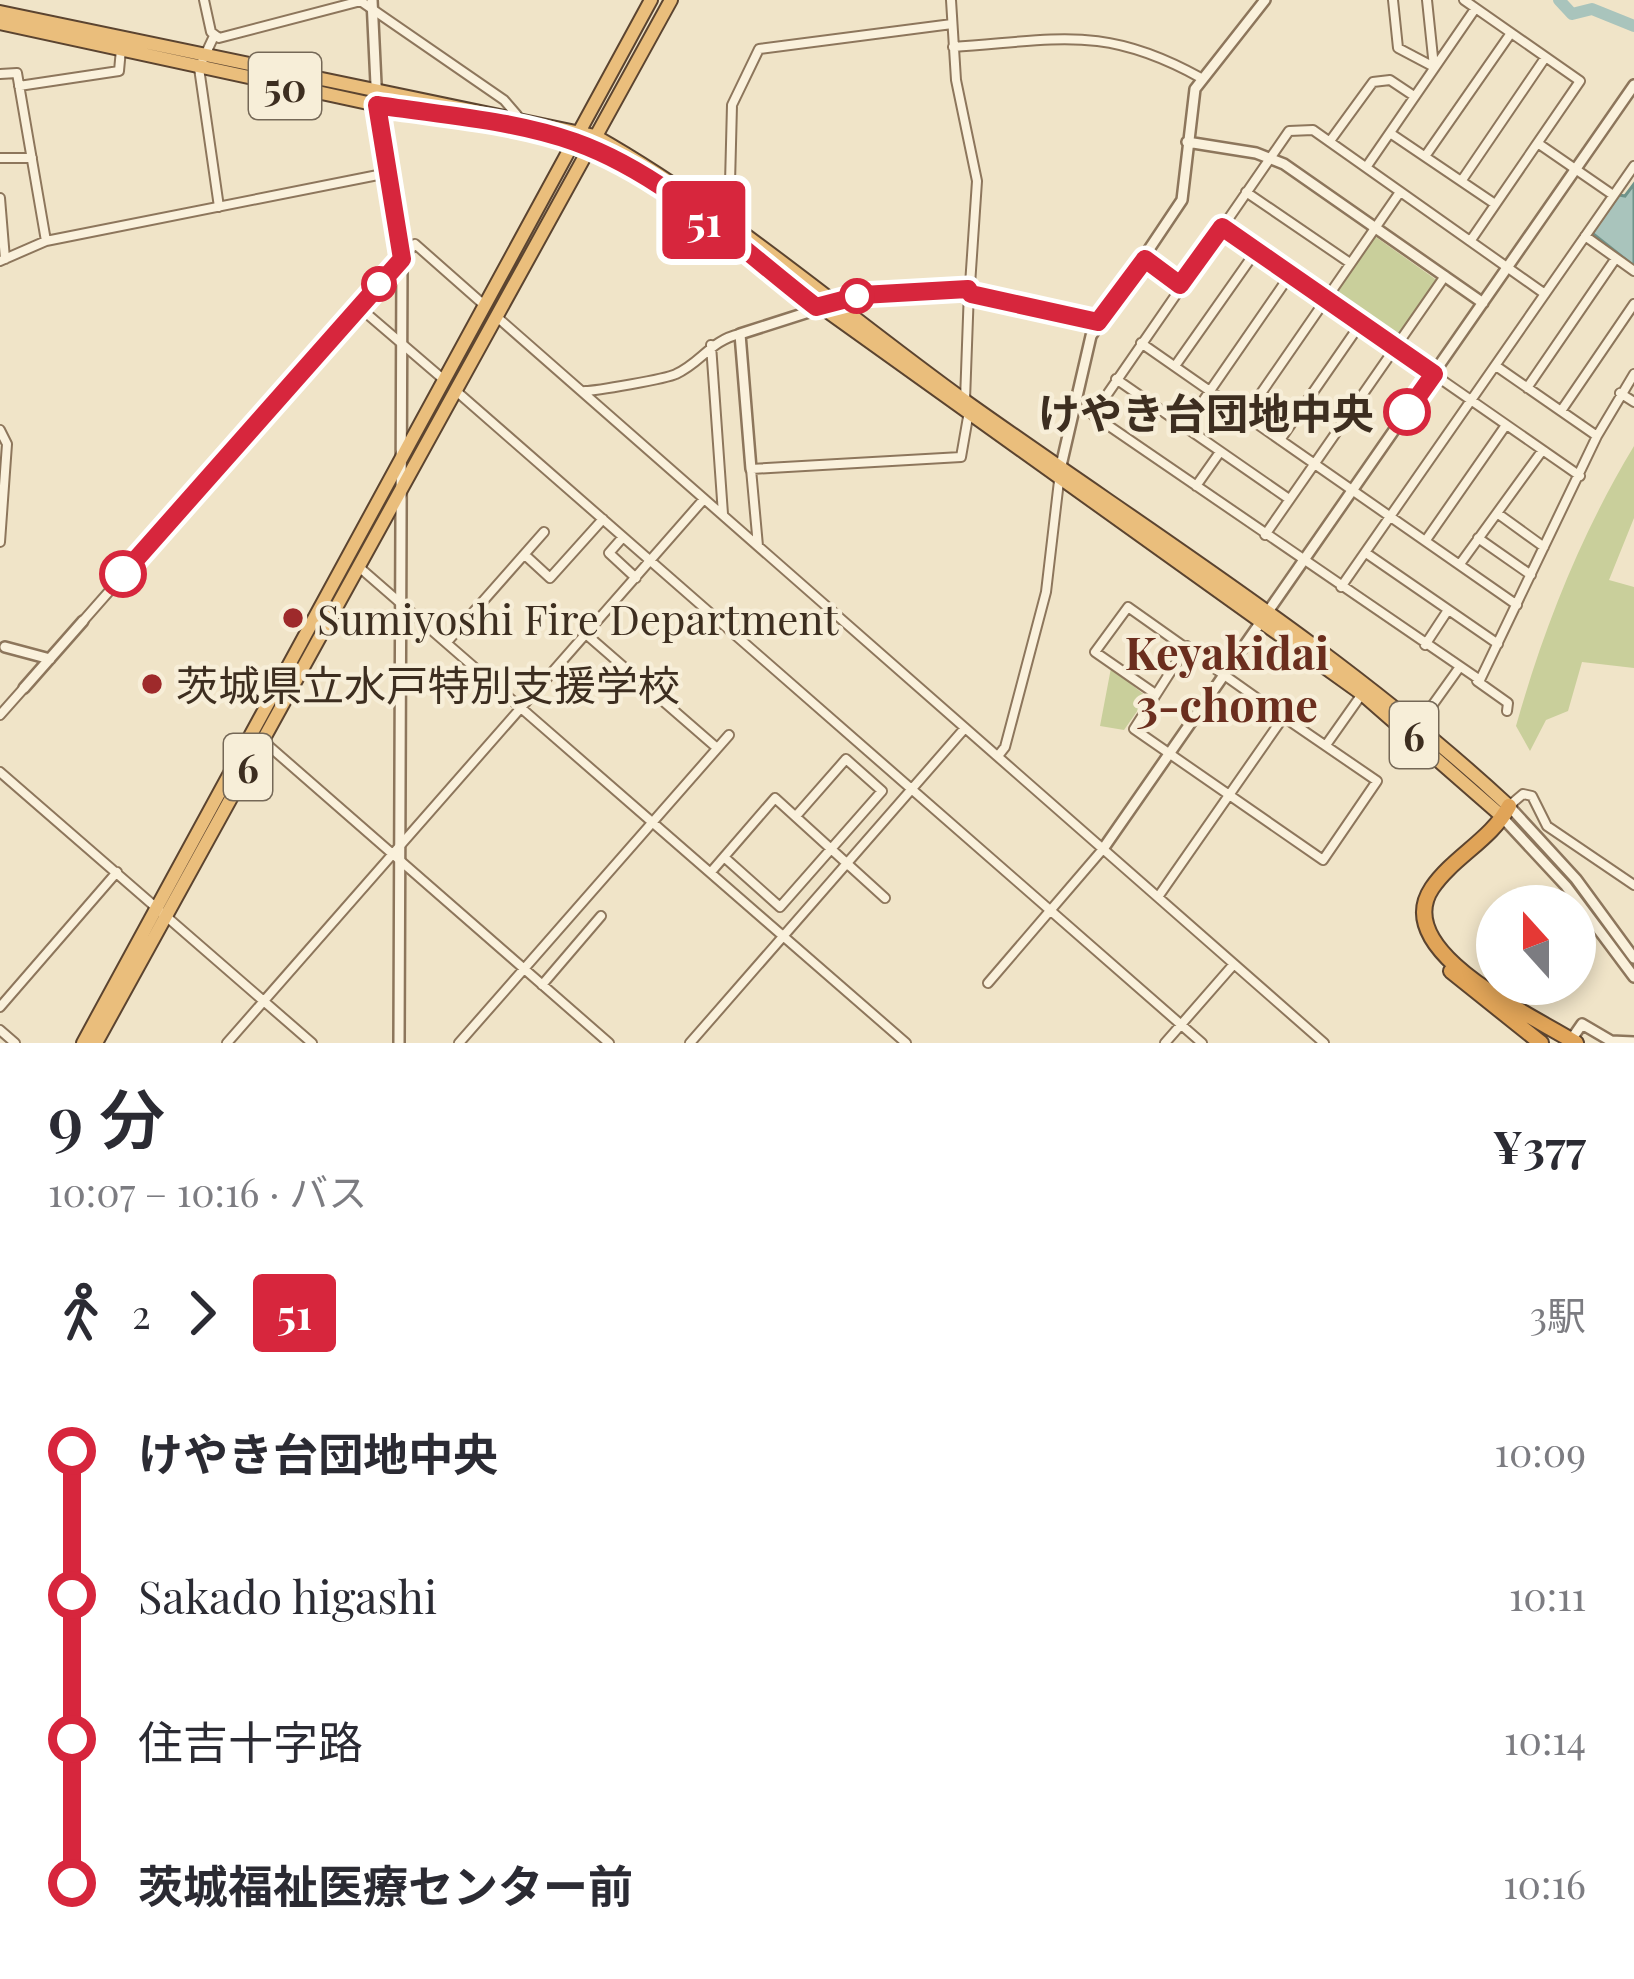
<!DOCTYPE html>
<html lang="ja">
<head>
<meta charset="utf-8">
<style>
	:root { --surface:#fff; --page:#f2f2f3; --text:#2b2b33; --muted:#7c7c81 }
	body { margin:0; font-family:"Playfair Display","Noto Sans JP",serif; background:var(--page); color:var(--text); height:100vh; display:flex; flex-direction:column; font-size:45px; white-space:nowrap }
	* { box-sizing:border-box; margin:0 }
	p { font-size:39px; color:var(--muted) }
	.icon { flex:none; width:66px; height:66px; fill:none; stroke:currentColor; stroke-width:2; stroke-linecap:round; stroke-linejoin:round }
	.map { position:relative; height:1043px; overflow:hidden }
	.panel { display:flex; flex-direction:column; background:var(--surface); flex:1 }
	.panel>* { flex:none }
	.badge { padding:0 24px; border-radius:9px; font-size:42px; line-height:78px }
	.needle { width:78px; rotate:339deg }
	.tools { position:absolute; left:1476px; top:885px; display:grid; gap:24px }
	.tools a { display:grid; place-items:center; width:120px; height:120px; border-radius:50%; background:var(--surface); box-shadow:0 6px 18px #0003; font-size:60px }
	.map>.badge { position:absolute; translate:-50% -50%; box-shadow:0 0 0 6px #fff }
	.legs { display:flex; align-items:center; gap:18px; height:132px; padding:0 48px; font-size:39px }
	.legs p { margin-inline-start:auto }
	.headline { display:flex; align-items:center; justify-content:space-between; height:204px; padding:0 48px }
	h1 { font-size:66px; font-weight:600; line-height:90px }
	ul { padding:0 48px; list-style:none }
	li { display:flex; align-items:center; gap:42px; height:144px; font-size:45px }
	li i { display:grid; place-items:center; width:18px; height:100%; margin:0 15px; background:currentColor }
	li i::after { content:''; width:30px; height:30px; margin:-15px; border:9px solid; border-radius:50%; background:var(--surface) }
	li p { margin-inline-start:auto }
	li:first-child i { background:linear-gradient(#0000 50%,currentColor 0) }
	li:last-child i { background:linear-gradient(currentColor 50%,#0000 0) }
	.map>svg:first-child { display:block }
	.green { fill:#c9cf9b }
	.water { fill:#a9c4bc; stroke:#6f938a; stroke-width:3 }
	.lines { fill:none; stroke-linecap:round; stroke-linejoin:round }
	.river { stroke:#a9c4bc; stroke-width:12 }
	.minor-casing { stroke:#8d765c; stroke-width:12 }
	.tertiary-casing { stroke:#8d765c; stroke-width:14 }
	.trunk-casing { stroke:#5b4430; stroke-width:16 }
	.motorway-casing { stroke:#5b4430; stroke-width:18 }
	.minor { stroke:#faf1dc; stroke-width:8 }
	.tertiary { stroke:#faf1dc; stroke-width:9 }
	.trunk { stroke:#eabe7c; stroke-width:12 }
	.motorway { stroke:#e0a458; stroke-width:14 }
	.line-1-casing { stroke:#fff; stroke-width:27 }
	.line-1 { stroke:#d7263d; stroke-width:18 }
	.stop-1-dot { fill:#fff; stroke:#d7263d; stroke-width:6 }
	.poi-dot { fill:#9e2a2b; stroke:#f7eed8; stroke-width:4.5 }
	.labels { text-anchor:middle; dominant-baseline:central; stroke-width:9; stroke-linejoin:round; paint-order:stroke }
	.shield { fill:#f7eed8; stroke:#756857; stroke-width:3 }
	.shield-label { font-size:39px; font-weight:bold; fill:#3d2e20 }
	.stop-label { font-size:42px; font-weight:bold; fill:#3d2e20; stroke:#f7eed8; text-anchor:end }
	.poi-label { font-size:42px; fill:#3d2e20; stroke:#f7eed8; text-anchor:start }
	.neighbourhood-label { font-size:45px; font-weight:bold; fill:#6b2e1e; stroke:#f7eed8 }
</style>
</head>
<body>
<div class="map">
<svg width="1634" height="1043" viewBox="0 0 1634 1043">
	<rect width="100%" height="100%" fill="#f0e4c8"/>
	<!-- green -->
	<path class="green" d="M 1373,235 L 1438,281 L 1396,340 L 1331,295 Z
		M 1634,446 L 1634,518 L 1609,580 L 1634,587 L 1634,668 L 1582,662 L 1568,711 L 1546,720 L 1530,751 L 1516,726 C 1544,627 1581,534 1634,446 Z
		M 1111,668 L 1147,697 L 1124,730 L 1100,726 Z"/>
	<!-- water -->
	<path class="water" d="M 1634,184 L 1634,266 L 1592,233 L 1619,195 L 1625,196 Z"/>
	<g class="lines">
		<!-- river -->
		<path class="river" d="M 1559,0 L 1572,14 L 1592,9 L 1634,26"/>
		<defs>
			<path id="minor" d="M 204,0 L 211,32 L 219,38 L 361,1
				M 359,0 L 504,100 L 517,115
				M 951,0 L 956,80 L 977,181 L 970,285 L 963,291
				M 1393,0 L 1398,48 L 1434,67 L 1427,0
				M 1464,0 L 1580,81 L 1471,240
				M 214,36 L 199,68 L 219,207
				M 953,47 C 1058,40 1104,24 1201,78
				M 0,74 L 17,73 L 46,241
				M 19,86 L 119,71 L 121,49
				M 1390,133 L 1495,204
				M 1330,141 L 1373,82 L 1390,80 L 1414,96
				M 1539,144 L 1613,195
				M 1426,155 L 1511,33
				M 0,158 L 32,158
				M 1367,166 L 1475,9
				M 1462,180 L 1545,58
				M 1246,192 L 1350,263
				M 691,195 L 701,184 L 730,183 L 732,105 L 759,49 L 952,24
				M 0,198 L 5,259
				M 1222,227 L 1580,476
				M 1585,236 L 1634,271
				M 1145,259 L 1180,285
				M 0,261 L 46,241 L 388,173
				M 971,294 L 1098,322
				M 1545,294 L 1313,130 L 1289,131 L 1093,415 L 1480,680 L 1597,436 L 1634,374
				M 359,307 L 443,379
				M 497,317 L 1324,1043
				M 1141,343 L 1517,605
				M 711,345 L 723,514
				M 1175,366 L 1256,251
				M 1496,366 L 1597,436
				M 1116,379 L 1289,499
				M 1527,388 L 1616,258
				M 455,390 L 1202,1043
				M 585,391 C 595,391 666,379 676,374 C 701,363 711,340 740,334
				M 1620,393 L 1634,402
				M 965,400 L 969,290
				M 1561,411 L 1634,304
				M 1246,415 L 1400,192
				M 1185,427 L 1290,275
				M 0,430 L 7,444 L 0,542
				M 1280,440 L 1361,323
				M 1196,486 L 1220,452
				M 1497,513 L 1544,547
				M 1265,535 L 1445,276
				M 623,537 L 609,553 L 636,578
				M 1478,538 L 1531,575
				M 1426,540 L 1506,425
				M 758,546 L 751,469 L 961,457 L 968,417
				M 1366,553 L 1498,644
				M 525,555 L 550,578 L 603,519
				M 1460,564 L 1542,451
				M 359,567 L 906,1043
				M 1341,587 L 1634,166
				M 83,621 L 415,244 L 483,304
				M 587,635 L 717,748
				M 447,642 L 544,532
				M 1425,645 L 1448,610
				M 1477,681 L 1508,703 L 1507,711
				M 1154,693 L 1095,652 L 1128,607 L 1285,718
				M 0,715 L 24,688
				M 1419,724 L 1459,668
				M 262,740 L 609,1043
				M 1326,745 L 1362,694
				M 998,756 L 1005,747 L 1046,592 L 1059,481
				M 0,772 L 312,1043
				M 1510,805 L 1523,794 L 1532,796 L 1547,826 L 1634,885
				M 724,857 L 780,907 L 882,791 L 846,759 L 796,816
				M 711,872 L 775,798 L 885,898
				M 1158,897 L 1280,722 L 1285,718 L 1377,781 L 1323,860 L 1134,729 L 1187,646
				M 988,983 L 1103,849
				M 542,985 L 601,916
				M 0,1007 L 117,872
				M 0,1030 L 15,1043
				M 227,1043 L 704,499
				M 459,1043 L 729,735
				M 690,1043 L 965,728
				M 1165,1043 L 1234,964"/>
			<path id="tertiary" d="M 372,0 L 377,105 L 402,258 L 399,1043
				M 1187,142 L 1256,153 L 1284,164 L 1483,303
				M 751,469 L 740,334 L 862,295 L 963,291
				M 1060,470 L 1091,336 L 1182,200 L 1195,89 L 1265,0
				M 5,647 L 50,659
				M 24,688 L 83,621
				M 1509,806 L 1576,879 L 1634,958
				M 1500,815 L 1566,886 L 1634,977
				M 1103,849 L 1634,85
				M 1573,1037 L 1582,1024 L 1611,1041 L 1634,1042"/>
			<path id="trunk" d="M 0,12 L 595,136 C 726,210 842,312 964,400 C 1149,532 1342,651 1509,806
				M 0,23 L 377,105 L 558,137 L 613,158 L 1362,694 L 1497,812
				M 83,1043 L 651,0
				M 96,1043 L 671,0"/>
			<path id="motorway" d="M 1509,806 C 1492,839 1453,857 1432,888 C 1389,952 1534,1016 1576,1043
				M 1451,971 L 1541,1043"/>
		</defs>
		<!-- minor casing -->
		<use href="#minor" class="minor-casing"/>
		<!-- tertiary casing -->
		<use href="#tertiary" class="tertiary-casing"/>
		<!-- trunk casing -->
		<use href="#trunk" class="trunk-casing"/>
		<!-- motorway casing -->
		<use href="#motorway" class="motorway-casing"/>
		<!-- minor -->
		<use href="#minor" class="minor"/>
		<!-- tertiary -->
		<use href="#tertiary" class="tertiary"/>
		<!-- trunk -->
		<use href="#trunk" class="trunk"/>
		<!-- motorway -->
		<use href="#motorway" class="motorway"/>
	</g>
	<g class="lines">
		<defs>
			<path id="line-1" d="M 123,574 L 402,259 L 377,105 C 441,115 513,120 575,142 C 665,174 741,249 816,307 L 862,295 L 968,289 L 971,294 L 1098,322 L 1145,259 L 1180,285 L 1222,227 L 1434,374 L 1407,412"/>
		</defs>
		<!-- line-1 casing -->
		<use href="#line-1" class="line-1-casing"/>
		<!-- line-1 -->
		<use href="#line-1" class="line-1"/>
	</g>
	<!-- markers -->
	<g class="stop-1-dot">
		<circle cx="379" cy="284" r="15"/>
		<circle cx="857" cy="296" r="15"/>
		<circle cx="1407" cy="412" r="21"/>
		<circle cx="123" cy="574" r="21"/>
	</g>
	<g class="poi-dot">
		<circle cx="293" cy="618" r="12"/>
		<circle cx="152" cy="684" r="12"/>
	</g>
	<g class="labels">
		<!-- shield labels -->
		<g class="shield">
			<rect x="249" y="53" width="72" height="66" rx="9"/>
			<rect x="1390" y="702" width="48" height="66" rx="9"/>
			<rect x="224" y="734" width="48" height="66" rx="9"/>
		</g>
		<g class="shield-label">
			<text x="285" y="86">50</text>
			<text x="1414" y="735">6</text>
			<text x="248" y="767">6</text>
		</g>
		<!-- stop labels -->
		<g class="stop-label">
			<text x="1374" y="412">けやき台団地中央</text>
		</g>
		<!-- poi labels -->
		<g class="poi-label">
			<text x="317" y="618">Sumiyoshi Fire Department</text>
			<text x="176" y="684">茨城県立水戸特別支援学校</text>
		</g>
		<!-- neighbourhood labels -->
		<g class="neighbourhood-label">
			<text x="1227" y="651">Keyakidai<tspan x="1227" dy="52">3-chome</tspan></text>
		</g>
	</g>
</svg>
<div class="tools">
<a><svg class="needle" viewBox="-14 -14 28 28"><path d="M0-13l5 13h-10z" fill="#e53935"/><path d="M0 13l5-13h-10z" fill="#7c7c81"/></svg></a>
</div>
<b class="badge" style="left:704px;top:220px;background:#d7263d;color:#fff">51</b>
</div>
<section class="panel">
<div class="headline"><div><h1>9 分</h1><p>10:07 – 10:16 · バス</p></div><b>¥377</b></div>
<div class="legs"><svg class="icon" aria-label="walk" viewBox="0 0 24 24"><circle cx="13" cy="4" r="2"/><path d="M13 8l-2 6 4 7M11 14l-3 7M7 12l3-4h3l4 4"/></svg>2<svg class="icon" aria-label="forward" viewBox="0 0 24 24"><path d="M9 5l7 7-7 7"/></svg><b class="badge" style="background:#d7263d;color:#fff">51</b><p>3駅</p></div>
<ul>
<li><i style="color:#d7263d"></i><b>けやき台団地中央</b><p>10:09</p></li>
<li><i style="color:#d7263d"></i><span>Sakado higashi</span><p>10:11</p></li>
<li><i style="color:#d7263d"></i><span>住吉十字路</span><p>10:14</p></li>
<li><i style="color:#d7263d"></i><b>茨城福祉医療センター前</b><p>10:16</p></li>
</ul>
</section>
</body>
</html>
